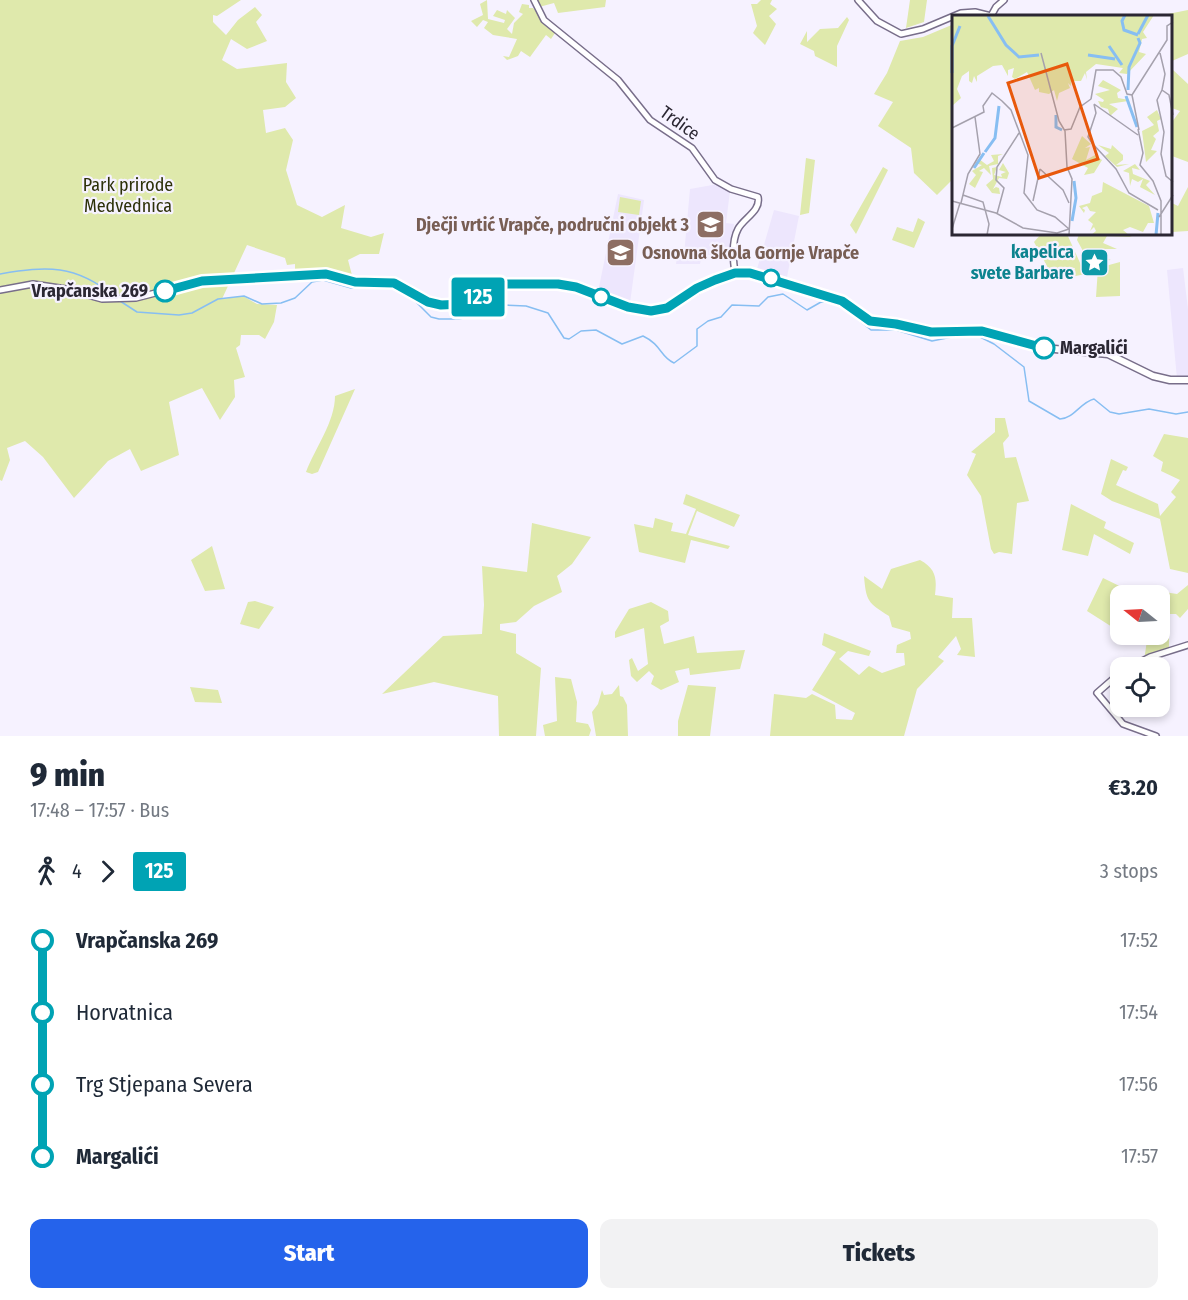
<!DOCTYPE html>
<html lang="en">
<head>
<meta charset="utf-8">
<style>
	:root { --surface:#fff; --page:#f2f2f3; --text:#1f2937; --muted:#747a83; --accent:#2563eb }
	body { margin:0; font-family:"Fira Sans Condensed",sans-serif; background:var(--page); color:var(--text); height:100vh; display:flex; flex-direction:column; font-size:22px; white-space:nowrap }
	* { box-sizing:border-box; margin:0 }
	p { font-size:20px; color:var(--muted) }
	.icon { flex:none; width:33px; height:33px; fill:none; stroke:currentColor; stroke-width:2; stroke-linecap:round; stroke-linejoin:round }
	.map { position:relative; height:736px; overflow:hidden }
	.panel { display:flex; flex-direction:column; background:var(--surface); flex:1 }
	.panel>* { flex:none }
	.badge { padding:0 12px; border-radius:4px; font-size:21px; line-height:39px }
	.needle { width:39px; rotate:288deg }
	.controls { position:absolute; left:1110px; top:585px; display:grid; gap:12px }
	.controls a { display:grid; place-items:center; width:60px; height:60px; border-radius:12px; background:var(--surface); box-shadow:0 3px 9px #0003; font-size:30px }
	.map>.badge { position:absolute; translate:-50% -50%; box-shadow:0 0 0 3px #fff }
	.legs { display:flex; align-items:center; gap:9px; height:66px; padding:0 30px; font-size:20px }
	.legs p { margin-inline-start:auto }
	.overview { display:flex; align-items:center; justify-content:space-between; height:102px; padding:0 30px }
	h1 { font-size:33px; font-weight:800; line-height:45px }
	.action { display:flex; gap:12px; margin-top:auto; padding:12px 30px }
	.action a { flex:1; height:69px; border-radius:12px; background:var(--accent); color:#fff; font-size:24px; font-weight:800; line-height:69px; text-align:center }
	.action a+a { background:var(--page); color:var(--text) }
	ul { padding:0 30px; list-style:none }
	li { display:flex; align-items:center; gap:21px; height:72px; font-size:22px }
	li i { display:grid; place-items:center; width:9px; height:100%; margin:0 8px; background:currentColor }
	li i::after { content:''; width:15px; height:15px; margin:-8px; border:4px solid; border-radius:50%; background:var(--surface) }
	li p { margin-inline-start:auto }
	li:first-child i { background:linear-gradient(#0000 50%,currentColor 0) }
	li:last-child i { background:linear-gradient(currentColor 50%,#0000 0) }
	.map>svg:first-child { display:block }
	.built { fill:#ede6fd }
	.green { fill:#dfe9ac }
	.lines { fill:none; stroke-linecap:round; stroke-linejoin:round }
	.stream { stroke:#87bef2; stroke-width:1.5 }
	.tertiary-casing { stroke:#786e8a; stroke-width:8 }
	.secondary-casing { stroke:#786e8a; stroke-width:9 }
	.tertiary { stroke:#fff; stroke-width:5 }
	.secondary { stroke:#fff; stroke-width:6 }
	.line-1-casing { stroke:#fff; stroke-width:14 }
	.line-1 { stroke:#00a3b4; stroke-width:9 }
	.stop-1-dot { fill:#fff; stroke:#00a3b4; stroke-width:3 }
	.labels { text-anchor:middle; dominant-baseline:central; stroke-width:4.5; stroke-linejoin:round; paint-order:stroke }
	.street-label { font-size:18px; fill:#2b2733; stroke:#f6f2ff }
	.park-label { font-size:18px; fill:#2d3109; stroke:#f6f2ff }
	.education-label { font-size:18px; font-weight:bold; fill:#785e54; stroke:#f6f2ff; text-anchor:end }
	.culture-label { font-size:18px; font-weight:bold; fill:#0d838f; stroke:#f6f2ff; text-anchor:end }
	.stop-label { font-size:18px; font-weight:bold; fill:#2b2733; stroke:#f6f2ff; text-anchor:end }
	.inset-river { fill:none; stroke:#87bef2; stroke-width:3 }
	.inset-road { fill:none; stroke:#a5a1ad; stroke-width:1.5 }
	.view { fill:#e8590c; fill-opacity:0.15; stroke:#e8590c; stroke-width:3 }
	.inset-edge { fill:none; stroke:#2b2733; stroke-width:3 }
</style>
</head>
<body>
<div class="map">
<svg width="1188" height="736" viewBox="0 0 1188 736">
	<rect width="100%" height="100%" fill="#f6f2ff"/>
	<!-- built -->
	<path class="built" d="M 718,184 L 730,191 L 726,223 L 734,224 L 731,248 L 723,247 L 722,251 L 711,250 L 710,255 L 702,255 L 700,264 L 676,264 L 677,255 L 684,255 L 690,189 Z
		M 618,194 L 644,200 L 630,303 L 598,292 Z
		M 774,210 L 799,216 L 787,277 L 757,269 Z
		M 1183,268 L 1188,309 L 1188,378 L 1177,379 L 1167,270 Z"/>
	<!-- green -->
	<path class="green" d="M 0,0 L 241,0 L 217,16 L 213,15 L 213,22 L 226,35 L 238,20 L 255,7 L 262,15 L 256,22 L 267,41 L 247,49 L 231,39 L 222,60 L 237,69 L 287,63 L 286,82 L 296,98 L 285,107 L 263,110 L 266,133 L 285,128 L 293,140 L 286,170 L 297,205 L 322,217 L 345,205 L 341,228 L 371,237 L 384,233 L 379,254 L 360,254 L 348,260 L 353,279 L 331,270 L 295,273 L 295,264 L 287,265 L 285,258 L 247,245 L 222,299 L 243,296 L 257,304 L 277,305 L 274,322 L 265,339 L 259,335 L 241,335 L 240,345 L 236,348 L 245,377 L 234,380 L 235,397 L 220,420 L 202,388 L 169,402 L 179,455 L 141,471 L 130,449 L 108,461 L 74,498 L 43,457 L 25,441 L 7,448 L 10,460 L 2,481 L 0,480 Z
		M 487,0 L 488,19 L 504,23 L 505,20 L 493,16 L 497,10 L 506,14 L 507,10 L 515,18 L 507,29 L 512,34 L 514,23 L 523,14 L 519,12 L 522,4 L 529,5 L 529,8 L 533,8 L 555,33 L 551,39 L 546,35 L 530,57 L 521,51 L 518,56 L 507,60 L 503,56 L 509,57 L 517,39 L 493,35 L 484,28 L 488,22 L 483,20 L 477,27 L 471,21 L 483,15 L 480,4 Z
		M 537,0 L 606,0 L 605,7 L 558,13 L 554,3 L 539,7 Z
		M 761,0 L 772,0 L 770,4 L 777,9 L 769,16 L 776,24 L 765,45 L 753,33 L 757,26 L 751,4 L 757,4 Z
		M 910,0 L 927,0 L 924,22 L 906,28 Z
		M 1188,10 L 1188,54 L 1172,61 L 1172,16 L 1158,16 Z
		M 847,17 L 849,20 L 837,46 L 837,67 L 815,56 L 814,51 L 800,44 L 807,31 L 807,42 L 820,29 L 838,28 Z
		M 954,24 L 954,178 L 937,195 L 914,173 L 911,148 L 878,126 L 893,102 L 874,94 L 887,73 L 900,41 L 923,37 Z
		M 1172,69 L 1188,84 L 1188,162 L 1172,156 L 1172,122 L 1180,111 L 1172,108 Z
		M 806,158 L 815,160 L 809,213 L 800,215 Z
		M 883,167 L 888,170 L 856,234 L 850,225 Z
		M 1188,187 L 1188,231 L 1172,232 L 1172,203 L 1178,206 Z
		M 620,197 L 641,201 L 639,215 L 618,212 Z
		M 918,218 L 925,222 L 914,248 L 892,240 L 897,227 L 913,232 Z
		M 1041,234 L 1067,234 L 1085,274 L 1071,277 L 1075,268 L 1066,267 L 1059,275 L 1048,268 L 1034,242 Z
		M 1079,234 L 1125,234 L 1132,237 L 1107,236 L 1103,243 L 1117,249 L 1097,249 L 1094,255 L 1111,260 L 1089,262 L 1077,240 Z
		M 1120,262 L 1120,296 L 1096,297 L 1098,268 Z
		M 355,389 L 318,472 L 312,474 L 306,472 C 315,448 335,422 335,396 Z
		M 995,418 L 1005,418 L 1009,436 L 1003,443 L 1005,458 L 1016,457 L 1029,501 L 1017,503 L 1012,554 L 999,552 L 994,554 L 991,549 L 981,496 L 967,475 L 976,454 L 971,452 L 995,432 Z
		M 1164,434 L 1188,438 L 1188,573 L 1170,569 L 1160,519 L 1112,501 L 1101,494 L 1111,459 L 1128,467 L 1126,471 L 1123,470 L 1116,485 L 1158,504 L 1160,516 L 1176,497 L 1171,492 L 1180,480 L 1161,471 L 1163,462 L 1153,456 Z
		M 686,494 L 740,515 L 734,527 L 697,511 L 688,535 L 730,546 L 728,549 L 691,540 L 685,563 L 639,552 L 634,524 L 653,528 L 655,518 L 673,523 L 671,531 L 686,534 L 696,509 L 683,504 Z
		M 1071,504 L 1106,522 L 1104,528 L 1134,543 L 1130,554 L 1094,534 L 1088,556 L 1062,550 Z
		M 532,523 L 591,537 L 572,564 L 557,576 L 562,592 L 534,606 L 516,622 L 500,624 L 500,630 L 516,634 L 516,653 L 541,668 L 536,736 L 499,736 L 498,696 L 434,682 L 382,694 L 443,636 L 482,634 L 484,605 L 482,566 L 527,572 Z
		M 212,546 L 225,589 L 205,591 L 191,560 Z
		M 920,560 C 936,569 937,578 935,595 L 953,598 L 952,618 L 972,618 L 975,657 L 957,655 L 961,649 L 956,636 L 938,657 L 944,661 L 917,689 L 904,736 L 770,736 L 774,694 L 806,698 L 812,694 L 835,705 L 836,719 L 852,720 L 855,713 L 812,690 L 836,652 L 822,645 L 824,633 L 871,651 L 869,656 L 848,651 L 839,659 L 859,675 L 869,666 L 882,673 L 905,665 L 904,653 L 896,653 L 897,645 L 911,639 L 910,632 L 892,627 L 889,616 C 868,603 866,601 864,576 L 882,589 L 891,569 Z
		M 1103,578 L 1138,595 L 1120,596 L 1120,632 L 1087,611 Z
		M 1188,585 L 1188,609 L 1180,618 L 1176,614 L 1162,614 L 1160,619 L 1164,592 L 1177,594 Z
		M 255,601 L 274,607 L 259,629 L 240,624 L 248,602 Z
		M 651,602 L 668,611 L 669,621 L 660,626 L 664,644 L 694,636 L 697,653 L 745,650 L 740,669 L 690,675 L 689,668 L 675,671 L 679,682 L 661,690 L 651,684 L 654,676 L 649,671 L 637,682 L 631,676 L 629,660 L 632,658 L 638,671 L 648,664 L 644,628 L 615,638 L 615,632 L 629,609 Z
		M 1160,633 L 1169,635 L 1169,651 L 1144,661 L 1147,640 L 1138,635 Z
		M 555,677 L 571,679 L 577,702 L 576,722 L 588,724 L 591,730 L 589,736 L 545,736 L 543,725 L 557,721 Z
		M 619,685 L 620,696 L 623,697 L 627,705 L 628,736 L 596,736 L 592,712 L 598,704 L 602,690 L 604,695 L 612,694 Z
		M 688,685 L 716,687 L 710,736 L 678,736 L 678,721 Z
		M 190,687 L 218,690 L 222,703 L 195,702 Z"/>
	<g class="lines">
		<!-- stream -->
		<path class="stream" d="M 0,274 C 47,266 75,264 114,296
			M 120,301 L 137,312 L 179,315 L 192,313 L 218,299 L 244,296 L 262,304 L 281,303 L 295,298 L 312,282 L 323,280 L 351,288 L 382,286 L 397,290 L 413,299 L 431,317 L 439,319 L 459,319 L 482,314 L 494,306 L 504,305 L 526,306 L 548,313 L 564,338 L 569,339 L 581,331 L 596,330 L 622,344 L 643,336 C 662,345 660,357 674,363 L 697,346 L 697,329 L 708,321 L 721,317 L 732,305 L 759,306 L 768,297 L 783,294 L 807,310 L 821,302 L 837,303 L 871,330 L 896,330 L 932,341 L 962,335 L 980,337 L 994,344 L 1024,367 L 1029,401 L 1060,419 C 1073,419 1081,402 1094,399 L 1110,412 L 1119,414 L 1149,409 L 1176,414 L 1188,412"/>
		<defs>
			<path id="tertiary" d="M 534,0 L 544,20 L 618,80 L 650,120 L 692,148 L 715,180 L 731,189 L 758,197 C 761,211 744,218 738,229 C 731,242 733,260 735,273
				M 858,0 L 877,21 L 901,34 L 923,29 L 961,13 L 975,12 L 991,16 L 996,7 L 1004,0
				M 0,290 L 33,284 L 66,289 L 102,299 L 136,298 L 202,281 L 326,274 L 355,283 L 394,283 L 428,302 L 448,306 L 463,304 L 494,287 L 507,284 L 567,285 L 612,302
				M 1128,668 L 1150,657 L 1188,645
				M 1120,673 L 1097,693 L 1123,724 L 1156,736"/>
			<path id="secondary" d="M 612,302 L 645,311 L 663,310 L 715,280 L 735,273 L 750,273 L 842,301 L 870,321 L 896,324 L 931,332 L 982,331 L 1044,348 L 1108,354 L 1153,376 L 1170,380 L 1188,380"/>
		</defs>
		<!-- tertiary casing -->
		<use href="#tertiary" class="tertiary-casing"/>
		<!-- secondary casing -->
		<use href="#secondary" class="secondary-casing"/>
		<!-- tertiary -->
		<use href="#tertiary" class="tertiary"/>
		<!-- secondary -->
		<use href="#secondary" class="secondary"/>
	</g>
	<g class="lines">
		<defs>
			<path id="line-1" d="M 165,291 L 202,281 L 326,274 L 355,282 L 394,283 L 428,302 L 441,305 L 463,304 L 494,287 L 507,284 L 558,284 L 576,287 L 628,307 L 651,311 L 667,308 L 697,288 L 715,280 L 735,273 L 750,273 L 842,301 L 870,321 L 896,324 L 931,332 L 982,331 L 1044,348"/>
		</defs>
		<!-- line-1 casing -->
		<use href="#line-1" class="line-1-casing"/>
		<!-- line-1 -->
		<use href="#line-1" class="line-1"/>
	</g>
	<!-- icons -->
	<defs>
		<symbol id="school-square" viewBox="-11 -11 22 22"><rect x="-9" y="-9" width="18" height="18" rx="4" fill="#8d6e63" stroke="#f6f2ff"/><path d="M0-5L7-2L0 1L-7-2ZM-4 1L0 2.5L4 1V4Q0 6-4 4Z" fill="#fff"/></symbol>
		<symbol id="sight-square" viewBox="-11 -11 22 22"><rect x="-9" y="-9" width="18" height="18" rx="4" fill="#0f9aa8" stroke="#f6f2ff"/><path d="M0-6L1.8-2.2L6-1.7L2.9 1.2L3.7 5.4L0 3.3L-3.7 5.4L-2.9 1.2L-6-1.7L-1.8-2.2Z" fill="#fff"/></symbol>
	</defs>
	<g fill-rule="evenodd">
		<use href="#school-square" x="694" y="208" width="33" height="33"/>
		<use href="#school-square" x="604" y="236" width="33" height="33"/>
		<use href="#sight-square" x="1078" y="246" width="33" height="33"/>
	</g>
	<!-- markers -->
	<g class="stop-1-dot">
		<circle cx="771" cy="278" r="8"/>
		<circle cx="165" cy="291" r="10"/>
		<circle cx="601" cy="297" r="8"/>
		<circle cx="1044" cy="348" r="10"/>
	</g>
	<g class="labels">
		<!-- street labels -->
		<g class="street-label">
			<text transform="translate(680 123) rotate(36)">Trdice</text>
		</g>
		<!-- park labels -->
		<g class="park-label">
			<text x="128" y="185">Park prirode<tspan x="128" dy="21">Medvednica</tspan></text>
		</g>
		<!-- education labels -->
		<g class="education-label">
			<text x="689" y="225">Dječji vrtić Vrapče, područni objekt 3</text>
			<text x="642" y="253" text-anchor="start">Osnovna škola Gornje Vrapče</text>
		</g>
		<!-- culture labels -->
		<g class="culture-label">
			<text x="1074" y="252">kapelica<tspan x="1074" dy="21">svete Barbare</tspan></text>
		</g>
		<!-- stop labels -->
		<g class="stop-label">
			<text x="148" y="291">Vrapčanska 269</text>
			<text x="1060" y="348" text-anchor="start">Margalići</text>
		</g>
	</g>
	<!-- overview -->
	<g transform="translate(952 15)">
		<rect width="220" height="220" fill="#f6f2ff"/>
		<path d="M 0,0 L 202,0 L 191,17 L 195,23 L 190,24 L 187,37 L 194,39 L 175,59 L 167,58 L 171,53 L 144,49 L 134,57 L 135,65 L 133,58 L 129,66 L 119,66 L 119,71 L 116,68 L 118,73 L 107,78 L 105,86 L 102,75 L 97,79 L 87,77 L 87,73 L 83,75 L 75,57 L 63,64 L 60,62 L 62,53 L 56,55 L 56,61 L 50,50 L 41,51 L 25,61 L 25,67 L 22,61 L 20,68 L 17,66 L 17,56 L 10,61 L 5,74 L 9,83 L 0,91 ZM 151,65 L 169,75 L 165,78 L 166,83 L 177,85 L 179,95 L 176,86 L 157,89 L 166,94 L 158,101 L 156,94 L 149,92 L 146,86 L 151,87 L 152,85 L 143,79 L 158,75 L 146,71 ZM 205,95 L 209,104 L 205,106 L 207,116 L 201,121 L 204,124 L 199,135 L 205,136 L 194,147 L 190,116 L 202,110 L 195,102 ZM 130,121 L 139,129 L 133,133 L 138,132 L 134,145 L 143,140 L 150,145 L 142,158 L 132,160 L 136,153 L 120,144 ZM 146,130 L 159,134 L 160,130 L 171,140 L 171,145 L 164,150 L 177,149 L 165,152 L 153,141 L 157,138 ZM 51,139 L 46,141 L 46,149 L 37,151 L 39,160 L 32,153 L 27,156 L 31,157 L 20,179 L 23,173 L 17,169 L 24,160 L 20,156 L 30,150 L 23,148 L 27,144 L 35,150 L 42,146 L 39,140 ZM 51,148 L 57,158 L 55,164 L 47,163 L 41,174 L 44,172 L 47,173 L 48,179 L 40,178 L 34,170 L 41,164 L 40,153 L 45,152 L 42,160 L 50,162 L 49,159 L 54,157 L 47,155 ZM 183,149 L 188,155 L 180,153 L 181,159 L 198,166 L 194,170 L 203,180 L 188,172 L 191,164 L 186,167 L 180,164 L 178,171 L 177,158 L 171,156 ZM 151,167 L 197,191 L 202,208 L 196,208 L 191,217 L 178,212 L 171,215 L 177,220 L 139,220 L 144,216 L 142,212 L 138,216 L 141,209 L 136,205 L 144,197 L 138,196 L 135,191 L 130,193 L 133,195 L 132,198 L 127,191 L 138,188 L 140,181 L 150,177 Z" fill="#dfe9ac"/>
		<path class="inset-river" d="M 173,0 L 170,6 L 172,15 L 186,20M 36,1 L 54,30 L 67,42 L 87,40M 186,19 L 196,0M 157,31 L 170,50M 136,40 L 163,44M 0,58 L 0,31 L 8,11M 176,75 L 177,52 L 188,28 L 186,23M 174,81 L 185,112M 104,100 L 104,112 L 110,115M 33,137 L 43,123 L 47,91M 22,153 L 32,138M 120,206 L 124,183 L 122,166M 204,220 L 206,198"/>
		<path class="inset-road" d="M 89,38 L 107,106M 208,38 L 213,59 L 210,75 L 217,80 L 221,100M 210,75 L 205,85 L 212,117 L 209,139 L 214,161 L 221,167M 180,80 L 215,25 L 215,11 L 221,7M 139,84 L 144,55 L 161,55 L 169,62 L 175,79 L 180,80 L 187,115M 142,89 L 144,98 L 136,122 L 140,128 L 164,154 L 177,178 L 206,195M 142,89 L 186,120M 107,106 L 113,116 L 115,152 L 120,164 L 117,220M 0,113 L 32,97 L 31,91 L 40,78 L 50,86 L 59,95 L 76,140 L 72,178 L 85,195 L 103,202 L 117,214M 186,114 L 191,138 L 188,150 L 201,166 L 209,186 L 209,220M 112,115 L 119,114 L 128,92 L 139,84M 88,154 L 111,175 L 117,188M 11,180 L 31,187 L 37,209 L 35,220M 0,186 L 44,198 L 71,213 L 105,218 L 117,214M 81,186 L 88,154M 9,188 L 16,159 L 28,139 L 23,102M 45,199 L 52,173 L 44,165 L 45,152 L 67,118M 207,202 L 221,180M 0,214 L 8,188"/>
		<path class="view" d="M 115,49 L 146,144 L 87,163 L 56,68 Z"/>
		<rect width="220" height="220" class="inset-edge"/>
	</g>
</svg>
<div class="controls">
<a><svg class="needle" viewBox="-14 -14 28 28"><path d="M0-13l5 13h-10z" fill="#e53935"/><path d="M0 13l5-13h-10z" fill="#747a83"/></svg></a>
<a><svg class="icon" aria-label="locate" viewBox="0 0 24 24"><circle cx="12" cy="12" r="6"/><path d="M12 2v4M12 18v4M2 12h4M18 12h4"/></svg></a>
</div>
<b class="badge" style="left:478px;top:297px;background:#00a3b4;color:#fff">125</b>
</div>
<section class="panel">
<div class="overview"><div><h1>9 min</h1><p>17:48 – 17:57 · Bus</p></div><b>€3.20</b></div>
<div class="legs"><svg class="icon" aria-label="walk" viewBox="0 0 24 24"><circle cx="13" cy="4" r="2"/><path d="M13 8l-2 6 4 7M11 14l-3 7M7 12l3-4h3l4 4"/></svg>4<svg class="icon" aria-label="forward" viewBox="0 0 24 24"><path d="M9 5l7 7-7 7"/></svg><b class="badge" style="background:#00a3b4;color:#fff">125</b><p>3 stops</p></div>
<ul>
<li><i style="color:#00a3b4"></i><b>Vrapčanska 269</b><p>17:52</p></li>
<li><i style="color:#00a3b4"></i><span>Horvatnica</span><p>17:54</p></li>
<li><i style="color:#00a3b4"></i><span>Trg Stjepana Severa</span><p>17:56</p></li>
<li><i style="color:#00a3b4"></i><b>Margalići</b><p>17:57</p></li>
</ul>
<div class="action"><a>Start</a><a>Tickets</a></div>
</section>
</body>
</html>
